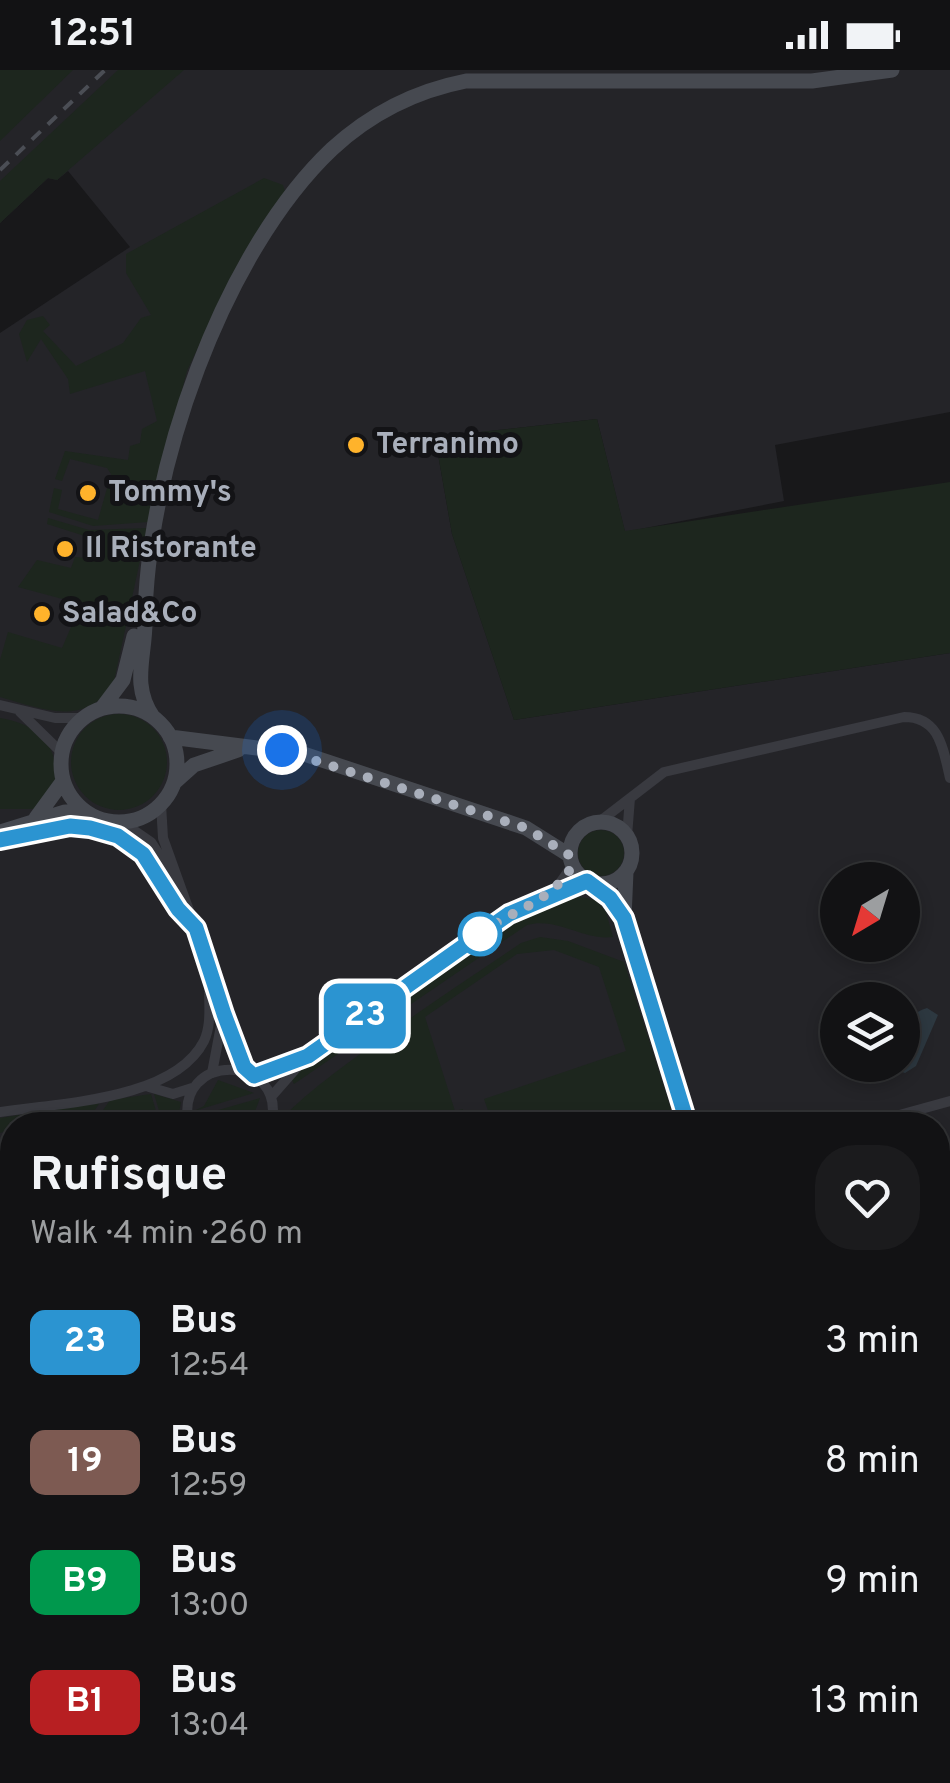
<!DOCTYPE html>
<html lang="en">
<head>
<meta charset="utf-8">
<style>
	:root { --surface:#121214; --page:#1b1b1d; --text:#f1f3f6; --muted:#9c9ea0; --line:#313234 }
	body { margin:0; font-family:Overpass,sans-serif; background:var(--page); color:var(--text); height:100vh; display:flex; flex-direction:column; font-size:38px; white-space:nowrap }
	* { box-sizing:border-box; margin:0 }
	p { font-size:32px; color:var(--muted) }
	.icon { flex:none; width:55px; height:55px; fill:none; stroke:currentColor; stroke-width:2; stroke-linecap:round; stroke-linejoin:round }
	.map { position:relative; flex:1; overflow:hidden }
	.sheet { position:absolute; left:0px; top:1042px; width:950px; height:672px; display:flex; flex-direction:column; background:var(--surface); border-radius:40px 40px 0 0; box-shadow:0 5px 15px #0003,0 0 0 2px var(--line) }
	.sheet>* { flex:none }
	.badge { padding:0 20px; border-radius:15px; font-size:35px; line-height:65px }
	.needle { width:65px; rotate:218deg }
	.fabs { position:absolute; left:820px; top:792px; display:grid; gap:20px }
	.fabs a { display:grid; place-items:center; width:100px; height:100px; border-radius:50%; background:var(--surface); box-shadow:0 5px 15px #0003,0 0 0 2px var(--line); font-size:50px }
	.you { position:absolute; width:50px; height:50px; margin:-25px; border:8px solid #fff; border-radius:50%; background:#1a73e8; box-shadow:0 0 0 15px #1a73e833 }
	.map>.badge { position:absolute; translate:-50% -50%; box-shadow:0 0 0 5px #fff }
	.round { display:grid; place-items:center; flex:none; width:105px; height:105px; border-radius:40px; background:var(--page) }
	.summary { display:flex; align-items:center; justify-content:space-between; height:170px; padding:0 30px }
	h1 { font-size:48px; font-weight:700; line-height:75px }
	ul { padding:0; list-style:none }
	li { display:flex; align-items:center; gap:30px; height:120px; padding:0 30px }
	li div { flex:1 }
	li b { display:block; font-size:38px }
	li em { font-style:normal }
	li .badge { min-width:110px; font-weight:700; text-align:center }
	.status { display:flex; justify-content:space-between; align-items:center; height:70px; padding:0 50px; background:var(--surface); direction:ltr }
	.status svg { height:28px; fill:currentColor }
	.map>svg:first-child { display:block }
	.built { fill:#242428; fill-rule:evenodd }
	.green { fill:#1d261e }
	.water { fill:#2d3840 }
	.lines { fill:none; stroke-linecap:round; stroke-linejoin:round }
	.street { stroke:#393a40; stroke-width:10 }
	.secondary { stroke:#464950; stroke-width:15 }
	.rail { stroke:#4b4e55; stroke-width:4; stroke-dasharray:12 10; stroke-linecap:butt }
	.line-casing { stroke:#fff; stroke-width:22 }
	.line { stroke:#2b94d1; stroke-width:15 }
	.walk { stroke:#a9afbb; stroke-width:10; stroke-dasharray:0 18 }
	.poi-dot { fill:#ffb32b; stroke:#131316; stroke-width:4 }
	.stop-dot { fill:#fff; stroke:#2b94d1; stroke-width:5 }
	.labels { text-anchor:middle; dominant-baseline:central; stroke-width:10; stroke-linejoin:round; paint-order:stroke }
	.poi-label { font-size:30px; font-weight:bold; fill:#a9afbb; stroke:#131316; text-anchor:start }
</style>
</head>
<body>
<div class="status"><b>12:51</b><svg viewBox="0 0 49 12"><path d="M0 12V9h3v3zM5 12V6h3v6zM10 12V3h3v9zM15 12V0h3v12zM26 1h20v11H26zM47 4h2v5h-2z"/></svg></div>
<div class="map">
<svg width="950" height="1713" viewBox="0 0 950 1713">
	<rect width="100%" height="100%" fill="#18181a"/>
	<!-- built -->
	<path class="built" d="M 0,0 L 950,0 L 950,342 L 775,375 L 784,431 L 625,462 L 597,349 L 435,367 L 452,464 L 514,650 L 950,583 L 950,1713 L 415,1713 L 411,1703 L 938,1702 L 938,1055 L 12,1055 L 12,1702 L 40,1703 L 25,1713 L 0,1713 L 0,263 L 130,177 L 68,101 L 57,110 L 48,108 L 0,153 ZM 838,810 L 902,810 L 902,875 L 838,875 ZM 838,930 L 902,930 L 902,995 L 838,995 Z"/>
	<!-- green -->
	<path class="green" d="M 0,0 L 73,0 L 0,71 Z
		M 118,0 L 184,0 L 57,110 L 48,108 L 0,153 L 0,111 Z
		M 264,108 L 283,115 L 285,121 L 208,256 L 187,301 L 148,452 L 93,456 L 49,442 L 54,418 L 62,420 L 58,439 L 98,450 L 111,404 L 107,398 L 70,389 L 62,411 L 55,409 L 65,381 L 128,390 L 130,376 L 140,373 L 142,359 L 157,351 L 145,301 L 70,324 L 68,309 L 41,269 L 27,292 L 19,264 L 27,250 L 43,246 L 50,255 L 43,261 L 76,296 L 123,273 L 141,248 L 151,245 L 126,203 L 126,184 Z
		M 597,349 L 625,461 L 950,412 L 950,583 L 514,650 L 452,464 L 435,367 Z
		M 48,448 L 89,460 L 147,458 L 113,616 C 81,657 43,639 0,627 L 0,590 L 8,562 L 62,578 L 81,534 L 18,517 L 37,490 L 71,498 L 75,487 L 86,488 L 91,468 L 47,454 Z
		M71 692a48 48 0 1 1 96 0a48 48 0 1 1-96 0Z
		M 0,648 C 38,654 61,676 55,716 L 34,739 L 0,739 Z
		M578 783a23 23 0 1 1 46 0a23 23 0 1 1-46 0Z
		M 565,824 L 596,830 L 606,842 L 613,867 C 583,871 558,847 527,855 L 294,1014 L 291,1008 L 306,993 L 509,850 Z
		M 540,867 L 568,871 L 624,892 L 676,1055 L 493,1055 L 484,1029 L 626,981 L 599,897 L 554,880 L 517,884 L 425,947 L 455,1041 L 463,1039 L 463,1055 L 280,1055 C 285,1028 484,899 521,873 Z
		M 218,1010 L 254,1023 L 194,1041 L 204,1036 Z
		M 151,1024 L 158,1048 L 101,1043 L 110,1030 Z
		M 154,1024 L 181,1032 L 179,1043 L 161,1047 Z
		M 260,1028 L 250,1055 L 195,1053 L 194,1047 Z
		M 100,1032 L 92,1045 C 58,1045 28,1054 0,1063 L 0,1048 Z
		M 12,1099 L 12,1142 L 0,1145 L 0,1107 Z
		M 40,1703 L 125,1703 L 127,1713 L 25,1713 Z
		M 265,1703 L 396,1703 L 400,1713 L 267,1713 Z"/>
	<!-- water -->
	<path class="water" d="M 927,938 L 938,945 L 916,996 L 905,1003 L 896,1000 L 894,995 L 902,995 C 902,973 901,945 927,938 Z"/>
	<g class="lines">
		<!-- street -->
		<path class="street" d="M 0,635 L 55,648 L 83,648
			M 20,642 L 62,683
			M 161,734 L 163,768 L 247,1002
			M 122,752 L 151,772 L 172,805
			M 599,752 L 664,702 L 904,647 C 940,647 943,679 950,708
			M 627,766 L 630,728
			M 553,823 L 572,796
			M 212,1003 L 223,945
			M 254,1006 L 302,989
			M 149,1017 L 173,1024 L 192,1018
			M 271,1027 L 307,986 L 509,844 L 587,811
			M 0,1042 C 60,1033 174,1030 204,971 C 214,949 206,925 211,902
			M 189,1055 C 172,981 289,982 271,1055
			M 863,1055 L 950,1031
			M 0,1152 L 12,1149
			M 0,1211 L 4,1203
			M 0,1513 L 6,1511
			M 402,1702 L 406,1713
			M 4,1713 L 20,1702"/>
		<!-- secondary -->
		<path class="secondary" d="M61 694a58 58 0 1 1 116 0a58 58 0 1 1-116 0Z
			M 102,638 L 123,610 L 134,566
			M 153,647 C 131,615 145,587 145,552 C 146,403 222,183 332,79 C 370,44 415,21 466,11 L 812,11 L 892,0
			M 170,667 L 304,684 L 526,758 L 569,785
			M 175,712 L 194,695 L 238,680
			M 36,748 L 63,711
			M570 783a31 31 0 1 1 62 0a31 31 0 1 1-62 0Z
			M 0,762 L 65,742 L 86,742
			M 0,770 C 24,768 46,757 69,756 C 142,753 155,816 196,858
			M 626,802 L 624,848 L 688,1055
			M 755,1713 L 773,1702"/>
		<!-- rail -->
		<path class="rail" d="M 0,100 L 105,0"/>
	</g>
	<g class="lines">
		<defs>
			<path id="line" d="M 0,770 L 70,756 L 90,758 L 118,766 L 143,784 L 178,839 L 196,858 L 224,944 L 244,997 L 254,1006 L 308,986 L 509,844 L 587,811 L 610,828 L 624,848 L 688,1055"/>
		</defs>
		<!-- line casing -->
		<use href="#line" class="line-casing"/>
		<!-- line -->
		<use href="#line" class="line"/>
		<!-- walk -->
		<path class="walk" d="M 282,680 L 526,758 L 569,785 L 572,796 C 551,833 513,839 480,864"/>
	</g>
	<!-- markers -->
	<g class="poi-dot">
		<circle cx="356" cy="375" r="10"/>
		<circle cx="88" cy="423" r="10"/>
		<circle cx="65" cy="479" r="10"/>
		<circle cx="42" cy="544" r="10"/>
	</g>
	<circle class="stop-dot" cx="480" cy="864" r="20"/>
	<g class="labels">
		<!-- poi labels -->
		<g class="poi-label">
			<text x="376" y="375">Terranimo</text>
			<text x="108" y="423">Tommy's</text>
			<text x="85" y="479">Il Ristorante</text>
			<text x="62" y="544">Salad&amp;Co</text>
		</g>
	</g>
</svg>
<div class="fabs">
<a><svg class="needle" viewBox="-14 -14 28 28"><path d="M0-13l5 13h-10z" fill="#e53935"/><path d="M0 13l5-13h-10z" fill="#9c9ea0"/></svg></a>
<a><svg class="icon" aria-label="layers" viewBox="0 0 24 24"><path d="M12 4l9 5-9 5-9-5zM3 14l9 5 9-5"/></svg></a>
</div>
<div class="you" style="left:282px;top:680px"></div>
<b class="badge" style="left:365px;top:946px;background:#2b94d1;color:#fff">23</b>
<section class="sheet">
<div class="summary"><div><h1>Rufisque</h1><p>Walk · 4 min · 260 m</p></div><a class="round"><svg class="icon" aria-label="heart" viewBox="0 0 24 24"><path d="M12 20l-8-8c-3-5 5-10 8-4 3-6 11-1 8 4z"/></svg></a></div>
<ul>
<li><span class="badge" style="background:#2b94d1;color:#fff">23</span><div><b>Bus</b><p>12:54</p></div><em>3 min</em></li>
<li><span class="badge" style="background:#7d5a52;color:#fff">19</span><div><b>Bus</b><p>12:59</p></div><em>8 min</em></li>
<li><span class="badge" style="background:#00984d;color:#fff">B9</span><div><b>Bus</b><p>13:00</p></div><em>9 min</em></li>
<li><span class="badge" style="background:#b71f22;color:#fff">B1</span><div><b>Bus</b><p>13:04</p></div><em>13 min</em></li>
</ul>
</section>
</div>
</body>
</html>
